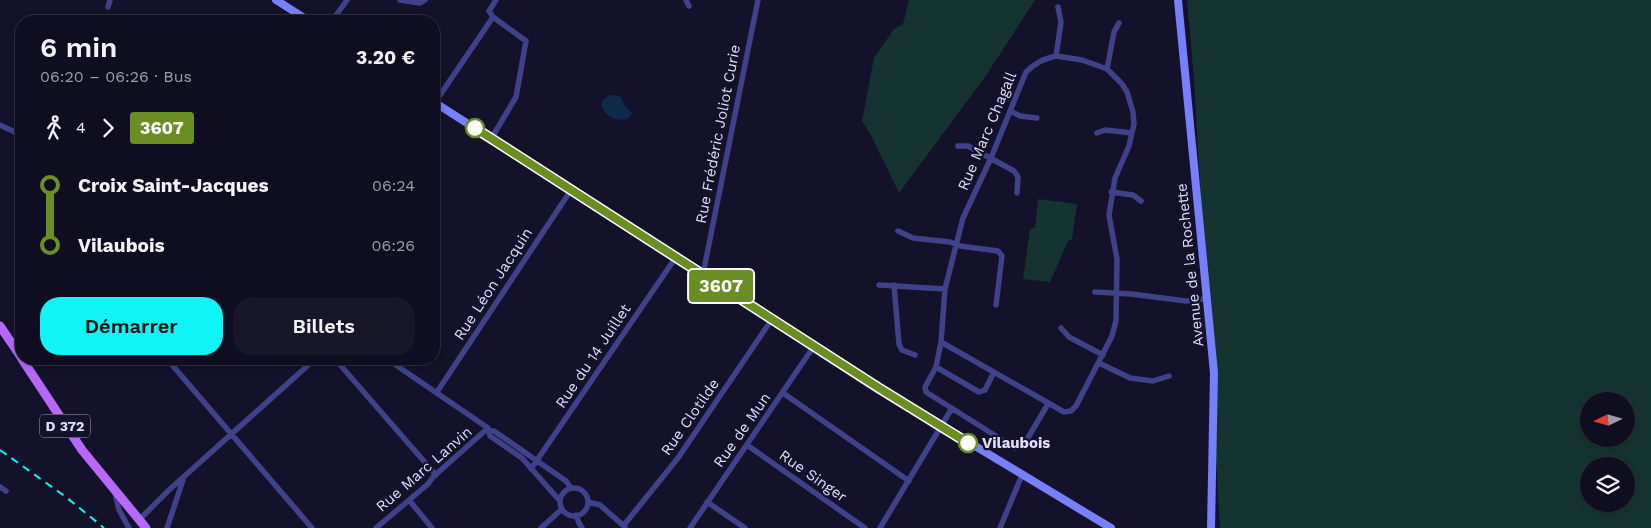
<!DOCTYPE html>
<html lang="fr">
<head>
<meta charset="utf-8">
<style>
	:root { --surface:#0f0e20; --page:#181729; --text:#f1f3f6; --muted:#9b9ca5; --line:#2f2e3e; --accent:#10f3f7 }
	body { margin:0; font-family:"Work Sans",sans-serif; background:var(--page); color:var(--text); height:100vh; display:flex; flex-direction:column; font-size:19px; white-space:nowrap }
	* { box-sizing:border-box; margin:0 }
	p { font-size:16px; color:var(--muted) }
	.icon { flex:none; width:28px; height:28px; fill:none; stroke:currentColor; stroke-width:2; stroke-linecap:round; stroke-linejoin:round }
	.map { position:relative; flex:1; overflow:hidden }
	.side { position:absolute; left:15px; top:15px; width:425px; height:350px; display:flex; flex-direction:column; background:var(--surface); border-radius:20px; box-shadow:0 2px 8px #0003,0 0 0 1px var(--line) }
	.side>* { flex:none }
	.badge { padding:0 10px; border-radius:4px; font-size:18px; line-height:32px }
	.needle { width:32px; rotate:265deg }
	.controls { position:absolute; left:1580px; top:392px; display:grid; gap:10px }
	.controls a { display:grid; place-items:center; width:55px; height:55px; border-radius:50%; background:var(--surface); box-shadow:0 2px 8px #0003,0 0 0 1px var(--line); font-size:25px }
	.map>.badge { position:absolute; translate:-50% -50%; box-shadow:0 0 0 2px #fff }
	.legs { display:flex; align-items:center; gap:8px; height:55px; padding:0 25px; font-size:16px }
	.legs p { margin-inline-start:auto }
	.summary { display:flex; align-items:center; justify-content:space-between; height:85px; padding:0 25px }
	h1 { font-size:28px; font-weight:600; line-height:38px }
	.cta { display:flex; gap:10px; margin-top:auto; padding:10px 25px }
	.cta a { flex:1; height:58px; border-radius:20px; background:var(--accent); color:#111; font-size:20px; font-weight:600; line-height:58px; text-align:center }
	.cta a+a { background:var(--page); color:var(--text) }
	ul { padding:0 25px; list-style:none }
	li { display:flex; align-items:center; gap:18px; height:60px; font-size:19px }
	li i { display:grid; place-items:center; width:8px; height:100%; margin:0 6px; background:currentColor }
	li i::after { content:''; width:12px; height:12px; margin:-6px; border:4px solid; border-radius:50%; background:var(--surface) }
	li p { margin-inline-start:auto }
	li:first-child i { background:linear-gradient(#0000 50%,currentColor 0) }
	li:last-child i { background:linear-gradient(currentColor 50%,#0000 0) }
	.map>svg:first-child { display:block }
	.green { fill:#153431; fill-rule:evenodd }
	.water { fill:#0f2b4c }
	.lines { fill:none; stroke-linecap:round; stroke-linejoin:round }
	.minor { stroke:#3f4288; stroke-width:5.5 }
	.secondary { stroke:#777ffa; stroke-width:8 }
	.primary { stroke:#b768fa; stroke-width:9 }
	.rail { stroke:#10f3f7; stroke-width:2; stroke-dasharray:8 6; stroke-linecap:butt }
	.line-1-casing { stroke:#fff; stroke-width:11 }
	.line-1 { stroke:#6b8e23; stroke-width:8 }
	.stop-1-dot { fill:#fff; stroke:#6b8e23; stroke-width:2.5 }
	.labels { text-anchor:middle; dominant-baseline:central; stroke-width:4.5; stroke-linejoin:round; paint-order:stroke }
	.shield { fill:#14122a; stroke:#a1a0be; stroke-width:1 }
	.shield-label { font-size:14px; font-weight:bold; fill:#deddfe }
	.street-label { font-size:15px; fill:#deddfe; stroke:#14122a }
	.stop-label { font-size:15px; font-weight:bold; fill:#deddfe; stroke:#14122a; text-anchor:start }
</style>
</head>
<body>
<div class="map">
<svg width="1651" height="528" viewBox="0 0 1651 528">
	<rect width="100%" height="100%" fill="#14122a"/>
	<!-- green -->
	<path class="green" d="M 909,0 L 1035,0 L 985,77 L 899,193 L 872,137 L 862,121 L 874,58 L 894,29 L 903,24 Z
		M 1187,0 L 1651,0 L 1651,528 L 1220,528 L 1194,79 ZM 1589,401 L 1626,401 L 1626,439 L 1589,439 ZM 1589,466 L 1626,466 L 1626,504 L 1589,504 Z
		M 1038,199 L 1077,204 L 1072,239 L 1068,241 L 1050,282 L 1023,279 L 1030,229 L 1035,228 Z"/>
	<!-- water -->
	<path class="water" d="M 611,95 C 624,95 620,99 626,107 C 627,109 630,110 632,113 L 628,119 C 617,122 604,116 601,104 L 604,99 Z"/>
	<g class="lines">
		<!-- minor -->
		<path class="minor" d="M 400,0 L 420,3 L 425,0
			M 686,0 L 689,6
			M 108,7 L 110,0
			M 332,21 L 347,0
			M 1056,56 L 1082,60 L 1107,69 L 1122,84 L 1127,92 L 1133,112 L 1134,124 L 1129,146 L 1115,178 L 1109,215 L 1117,259 L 1116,321 L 1112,336 L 1076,406 L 1071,411 L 1064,412 L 941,342 L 945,289 L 963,218 L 991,158 L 1026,72 C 1035,63 1043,59 1056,56 Z
			M 1056,56 L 1061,22 L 1058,7
			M 1107,69 L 1114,32 L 1119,23
			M 434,104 L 493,17 L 489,11 L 496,0
			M 1010,111 L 1020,116 L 1037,118
			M 0,125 L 21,135
			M 1097,133 L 1105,130 L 1132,133
			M 491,139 L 516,97 L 526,41 L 493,17
			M 958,146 L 968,146 L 1014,171 L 1018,177 L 1017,193
			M 1111,192 L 1133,195 L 1141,201
			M 898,231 L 913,238 L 950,242 L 960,246 L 998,251 L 1002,256 L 996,305
			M 703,274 L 758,0
			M 879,285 L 945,289
			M 894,285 L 899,344 L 902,350 L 915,355
			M 1095,292 L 1131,294 L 1186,301 L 1206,299
			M 1061,328 L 1069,337 L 1103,355
			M 941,342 L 936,367 L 925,387 L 926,392 L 1015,448 L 1023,446 L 1048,404
			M 167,359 L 312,528
			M 335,359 L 436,475
			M 387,359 L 488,428 L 490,436 L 522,458 L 560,501
			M 1099,363 L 1130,378 L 1153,381 L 1169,376
			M 936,367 L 979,392 L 985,390 L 994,372
			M 437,392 L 571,190
			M 783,393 L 909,481
			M 490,431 L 494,431 L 566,481 L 571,488
			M 747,445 L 865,528
			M 531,469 L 676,257
			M 0,487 L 6,491
			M560 502a14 14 0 1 1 28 0a14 14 0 1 1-28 0Z
			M 115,493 L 119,510 L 129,528
			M 409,500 L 432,528
			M 588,502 L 600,505 L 625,527
			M 707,502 L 745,528
			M 576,515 L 579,523 L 582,528
			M 140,519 L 169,490 L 315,359
			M 624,525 L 678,458 L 772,319
			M 167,528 L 183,480
			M 376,528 L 428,484 L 433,477 L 488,428
			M 541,528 L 562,509
			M 690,528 L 814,346
			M 880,528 L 952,408
			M 1000,528 L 1022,475"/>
		<!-- secondary -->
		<path class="secondary" d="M 276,0 L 309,21
			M 1178,0 L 1214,373 L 1211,528
			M 434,102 L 879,388 L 1111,528"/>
		<!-- primary -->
		<path class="primary" d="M 0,326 L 21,357
			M 22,359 L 82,450 L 146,528"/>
		<!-- rail -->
		<path class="rail" d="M 0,450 L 66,497 L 104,528"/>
	</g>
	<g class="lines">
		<defs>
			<path id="line-1" d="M 475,128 L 879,388 L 968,443"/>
		</defs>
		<!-- line-1 casing -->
		<use href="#line-1" class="line-1-casing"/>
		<!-- line-1 -->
		<use href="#line-1" class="line-1"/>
	</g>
	<!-- markers -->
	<g class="stop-1-dot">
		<circle cx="475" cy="128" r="9"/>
		<circle cx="968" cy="443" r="9"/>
	</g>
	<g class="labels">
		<!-- shield labels -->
		<rect class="shield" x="40" y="414.5" width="50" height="23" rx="4"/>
		<g class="shield-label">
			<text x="65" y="426">D 372</text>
		</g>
		<!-- street labels -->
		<g class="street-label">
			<text transform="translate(987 131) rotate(-67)">Rue Marc Chagall</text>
			<text transform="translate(718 134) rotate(-79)">Rue Frédéric Joliot Curie</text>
			<text transform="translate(1190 265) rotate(-96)">Avenue de la Rochette</text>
			<text transform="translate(493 284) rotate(-57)">Rue Léon Jacquin</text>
			<text transform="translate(593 356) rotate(-56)">Rue du 14 Juillet</text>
			<text transform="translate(690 417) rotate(-55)">Rue Clotilde</text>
			<text transform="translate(742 430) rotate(-55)">Rue de Mun</text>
			<text transform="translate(424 469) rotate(-41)">Rue Marc Lanvin</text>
			<text transform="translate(813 476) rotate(35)">Rue Singer</text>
		</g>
		<!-- stop labels -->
		<g class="stop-label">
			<text x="982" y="443">Vilaubois</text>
		</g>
	</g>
</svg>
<div class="controls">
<a><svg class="needle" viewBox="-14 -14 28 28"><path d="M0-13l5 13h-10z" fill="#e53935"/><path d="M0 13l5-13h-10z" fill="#9b9ca5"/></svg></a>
<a><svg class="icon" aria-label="layers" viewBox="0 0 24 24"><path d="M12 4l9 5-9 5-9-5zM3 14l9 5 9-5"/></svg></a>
</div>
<b class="badge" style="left:721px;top:286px;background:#6b8e23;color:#fff">3607</b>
<section class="side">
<div class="summary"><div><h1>6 min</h1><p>06:20 – 06:26 · Bus</p></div><b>3.20 €</b></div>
<div class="legs"><svg class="icon" aria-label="walk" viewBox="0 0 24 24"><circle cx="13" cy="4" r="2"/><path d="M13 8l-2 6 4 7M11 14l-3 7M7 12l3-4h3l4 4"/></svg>4<svg class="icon" aria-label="forward" viewBox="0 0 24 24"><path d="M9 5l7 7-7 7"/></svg><b class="badge" style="background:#6b8e23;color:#fff">3607</b></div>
<ul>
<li><i style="color:#6b8e23"></i><b>Croix Saint-Jacques</b><p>06:24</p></li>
<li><i style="color:#6b8e23"></i><b>Vilaubois</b><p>06:26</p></li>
</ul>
<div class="cta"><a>Démarrer</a><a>Billets</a></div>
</section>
</div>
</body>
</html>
